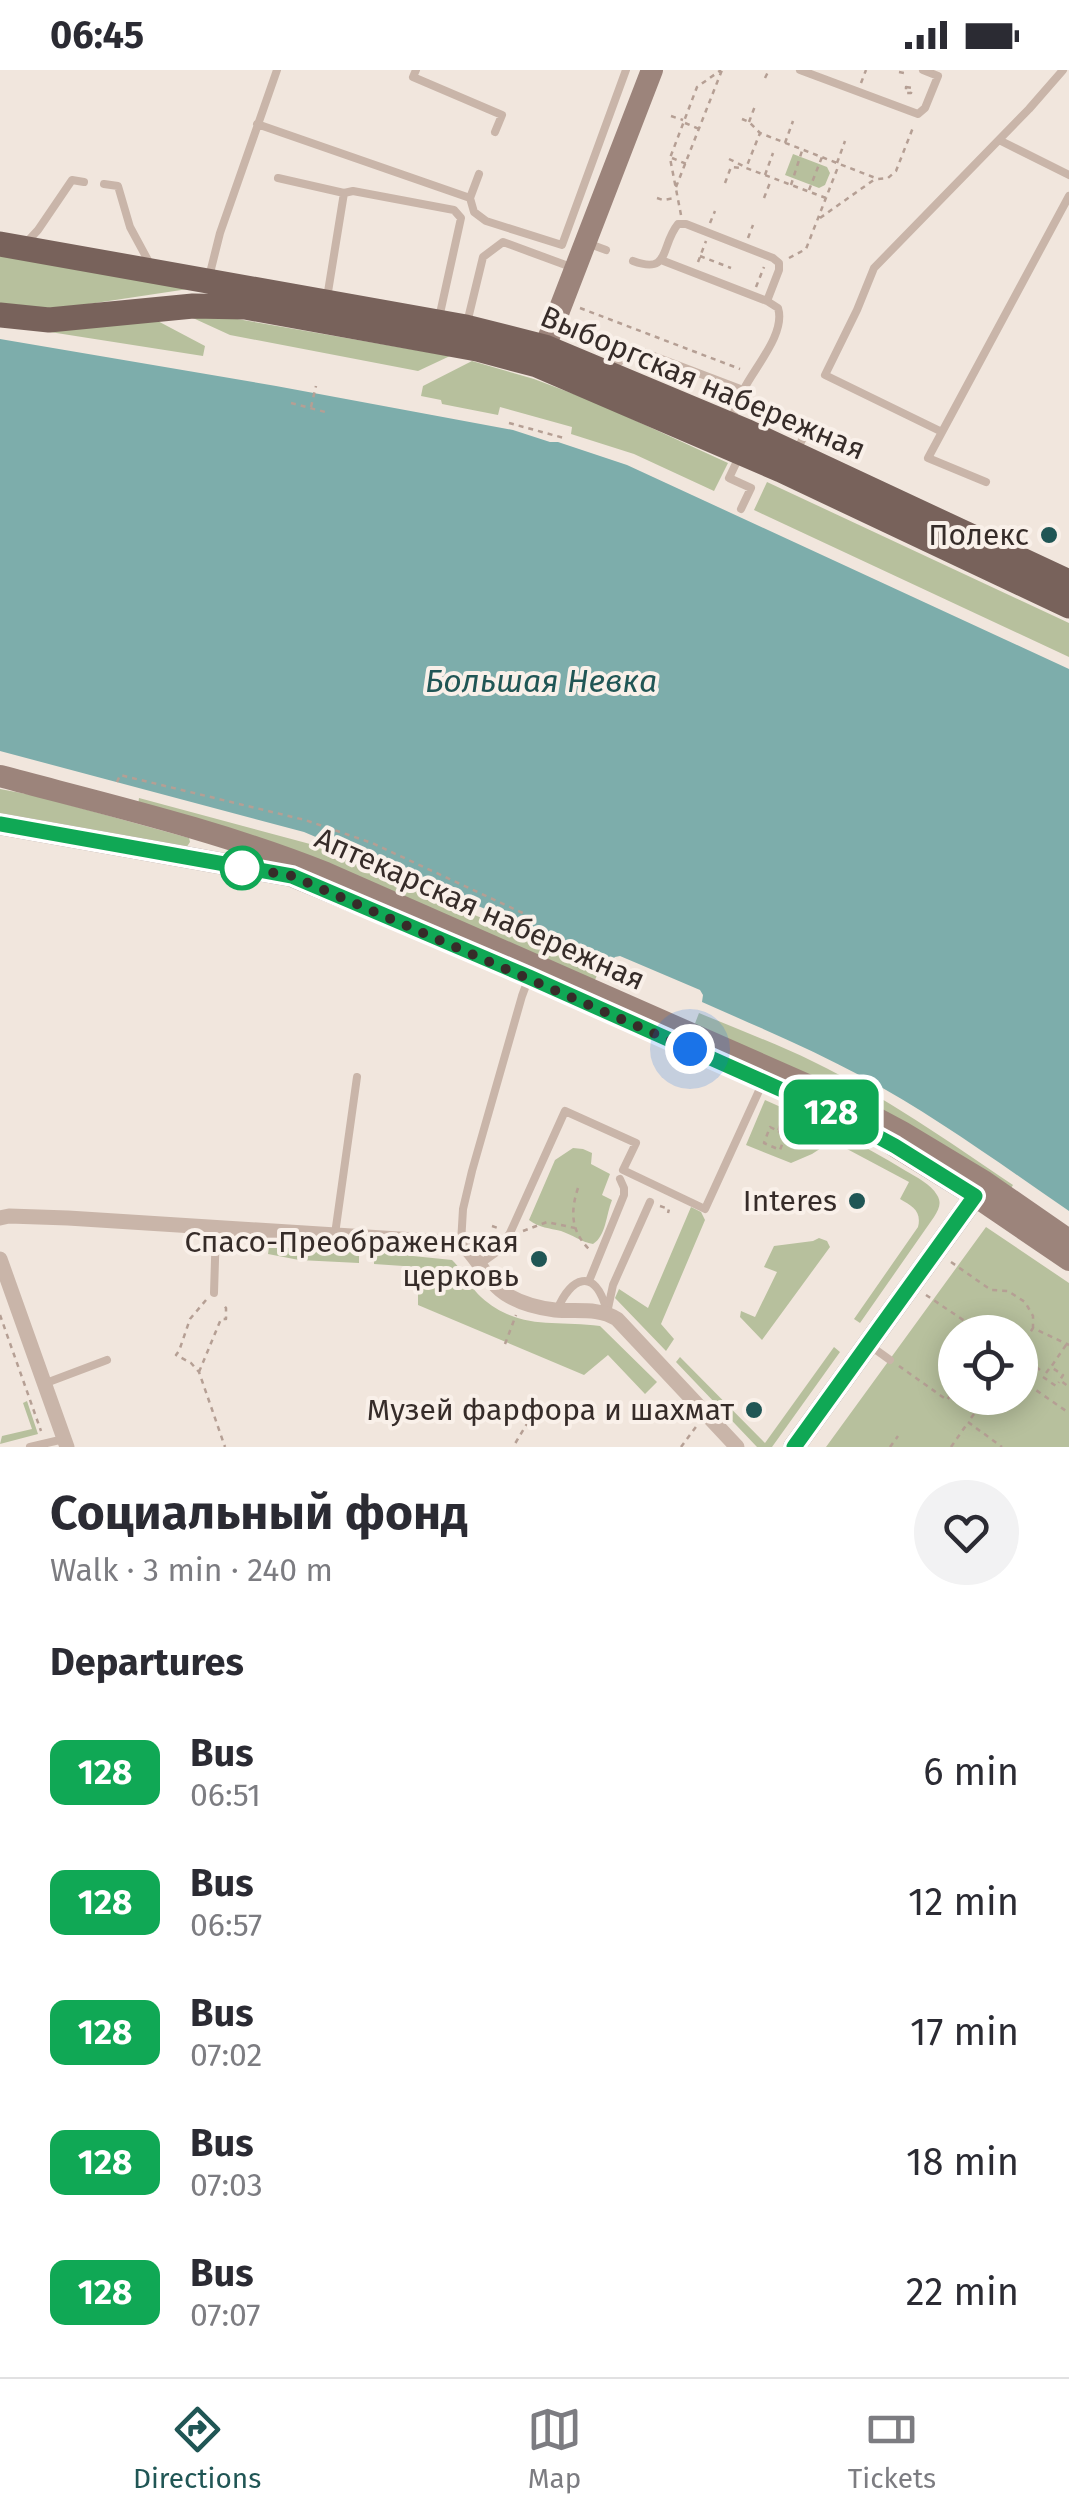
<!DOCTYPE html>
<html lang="en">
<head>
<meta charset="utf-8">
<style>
	:root { --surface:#fff; --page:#f2f2f3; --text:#2b2b33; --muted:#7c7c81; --line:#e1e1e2; --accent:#205655 }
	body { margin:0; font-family:"Fira Sans",sans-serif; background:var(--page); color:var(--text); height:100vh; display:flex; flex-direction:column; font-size:38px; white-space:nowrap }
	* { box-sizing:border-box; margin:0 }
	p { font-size:32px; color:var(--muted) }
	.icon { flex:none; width:55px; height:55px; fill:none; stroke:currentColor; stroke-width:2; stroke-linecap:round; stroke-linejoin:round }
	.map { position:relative; height:1377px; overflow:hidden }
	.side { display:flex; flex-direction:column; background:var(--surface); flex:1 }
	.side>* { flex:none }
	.badge { padding:0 20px; border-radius:15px; font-size:35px; line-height:65px }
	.fabs { position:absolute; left:938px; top:1245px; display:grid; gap:20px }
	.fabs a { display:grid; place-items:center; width:100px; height:100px; border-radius:50%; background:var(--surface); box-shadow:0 5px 25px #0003; font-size:50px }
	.you { position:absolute; width:50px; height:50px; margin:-25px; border:8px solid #fff; border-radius:50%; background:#1a73e8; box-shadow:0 0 0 15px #1a73e833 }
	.map>.badge { position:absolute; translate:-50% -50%; box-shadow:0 0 0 5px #fff }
	h2 { padding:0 50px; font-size:38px; line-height:90px }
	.round { display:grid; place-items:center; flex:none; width:105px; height:105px; border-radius:52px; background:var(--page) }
	.headline { display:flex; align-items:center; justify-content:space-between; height:170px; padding:0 50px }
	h1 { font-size:48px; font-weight:700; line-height:75px }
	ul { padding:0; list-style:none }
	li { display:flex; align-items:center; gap:30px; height:130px; padding:0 50px }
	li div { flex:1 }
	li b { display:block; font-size:38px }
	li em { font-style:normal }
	li .badge { min-width:110px; font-weight:700; text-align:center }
	.status { display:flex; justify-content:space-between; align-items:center; height:70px; padding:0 50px; background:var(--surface); direction:ltr }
	.status svg { height:28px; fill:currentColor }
	.menu { display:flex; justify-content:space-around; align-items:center; height:140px; border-top:2px solid var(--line); background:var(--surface); font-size:28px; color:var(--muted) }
	.menu a { display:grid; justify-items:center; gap:5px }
	.menu .current { color:var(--accent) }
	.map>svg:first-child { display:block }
	.green { fill:#b7c09d; fill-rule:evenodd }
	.water { fill:#7dadab }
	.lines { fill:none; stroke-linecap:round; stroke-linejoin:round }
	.path { stroke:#b59f94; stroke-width:2.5; stroke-dasharray:5 5; stroke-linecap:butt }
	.lane { stroke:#c9b5a9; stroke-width:8 }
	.street { stroke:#c9b5a9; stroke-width:15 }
	.secondary { stroke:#9c847b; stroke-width:22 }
	.primary { stroke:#78625b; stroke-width:25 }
	.line-casing { stroke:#fff; stroke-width:22 }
	.line { stroke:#10a855; stroke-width:15 }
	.walk { stroke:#362c29; stroke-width:10; stroke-dasharray:0 18 }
	.poi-dot { fill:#205655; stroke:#f9f0e9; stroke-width:4 }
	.stop-dot { fill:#fff; stroke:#10a855; stroke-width:5 }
	.labels { text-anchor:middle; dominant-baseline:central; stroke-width:8; stroke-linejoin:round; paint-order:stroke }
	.street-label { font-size:30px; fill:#362c29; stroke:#f9f0e9 }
	.poi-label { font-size:30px; fill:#362c29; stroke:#f9f0e9; text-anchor:end }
	.water-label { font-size:32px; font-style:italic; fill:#205655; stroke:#f9f0e9 }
</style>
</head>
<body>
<div class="status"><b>06:45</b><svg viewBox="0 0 49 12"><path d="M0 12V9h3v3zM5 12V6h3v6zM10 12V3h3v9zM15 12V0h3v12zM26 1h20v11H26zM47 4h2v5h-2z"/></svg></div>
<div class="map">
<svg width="1069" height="1377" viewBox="0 0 1069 1377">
	<rect width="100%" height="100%" fill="#f1e6dd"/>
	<!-- green -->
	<path class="green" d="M 793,84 L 827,97 L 830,103 L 825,115 L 819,118 L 785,105 Z
		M 0,186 L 188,219 L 82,235 L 48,238 L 0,233 Z
		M 182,243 L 203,243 L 450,286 L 418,301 L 230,265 Z
		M 152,248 L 205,276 L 203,286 L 50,262 Z
		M 472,291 L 534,309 L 595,332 L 728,393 L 714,421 L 634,384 L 571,364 L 572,357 L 500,337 L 498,345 L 442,334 L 441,330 L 421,326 L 423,316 Z
		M 767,412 L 1069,553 L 1069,587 L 754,440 Z
		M 0,719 L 37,726 L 189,768 L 190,772 L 186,778 L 0,746 Z
		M 139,728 L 310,774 L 600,899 L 594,912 L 138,735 Z
		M 699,943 C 737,959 777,974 814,992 C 884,1026 948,1071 1013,1115 L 1010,1120 L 694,956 Z
		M 765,1030 C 813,1051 861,1073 906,1101 C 916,1107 931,1114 937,1125 C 942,1133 939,1139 934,1147 L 860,1253 L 854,1249 L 918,1157 C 922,1141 912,1136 900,1129 L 909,1112 L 832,1071 L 812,1084 L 791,1093 L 746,1075 Z
		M 573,1078 L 583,1079 L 592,1083 L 591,1094 L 610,1104 L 602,1125 L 612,1130 C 606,1145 606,1166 593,1174 C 581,1172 573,1165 561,1161 C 549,1158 540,1158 529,1150 L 555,1090 Z
		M 691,1137 L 701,1142 L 705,1150 L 661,1254 L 674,1269 L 666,1281 L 615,1228 L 619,1219 L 648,1238 Z
		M 986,1157 L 1069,1213 L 1069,1377 L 826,1377 ZM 955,1262 L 1020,1262 L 1020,1328 L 955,1328 Z
		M 819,1168 L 827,1171 L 830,1177 L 762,1270 L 740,1247 L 741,1241 L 755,1247 L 777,1202 L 764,1197 L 774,1176 L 813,1171 Z
		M 269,1177 L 359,1181 L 359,1193 L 299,1190 L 268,1184 Z
		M 374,1182 L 452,1190 C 463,1200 469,1216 481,1227 C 519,1261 554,1250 600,1256 L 657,1312 L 645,1324 L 608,1285 L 584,1305 L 418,1235 L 418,1197 L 374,1194 Z
		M 834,1277 L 840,1282 L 772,1377 L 757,1377 L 676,1292 L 680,1287 L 765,1373 Z
		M 27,1331 L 38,1364 L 0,1374 L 2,1366 L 32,1359 L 23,1333 Z"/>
	<!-- water -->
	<path class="water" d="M 0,269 L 276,316 L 513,360 L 550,372 L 558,372 L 627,395 L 1069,599 L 1069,1141 C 1002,1095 935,1046 863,1007 C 811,979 756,956 702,932 L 703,925 L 700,920 L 620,886 L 615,887 L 610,892 L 304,762 L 0,681 Z"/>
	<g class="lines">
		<!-- path -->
		<path class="path" d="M 899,2 L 904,3 L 905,0
			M 765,8 L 769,0
			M 861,13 L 866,0
			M 906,17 L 912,18 L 911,23 L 906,23 Z
			M 671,46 L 683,50
			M 742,49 L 749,52 L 760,63
			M 749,52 L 755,36
			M 685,53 L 699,59
			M 785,73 L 793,51
			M 672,88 L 689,95
			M 729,89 L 745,97
			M 837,93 L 845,71
			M 765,105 L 773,83
			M 725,113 L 731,97 L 743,98
			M 791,115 L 802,81
			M 676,117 L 722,0
			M 809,120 L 822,87
			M 657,128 L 663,130 L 675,128
			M 764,128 L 771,110
			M 826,128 L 746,98 L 760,63 L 878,109 L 888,108 L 896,101 L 914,55
			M 681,145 L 670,88 L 697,17 L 721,0
			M 820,148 L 875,109
			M 710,153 L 715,141
			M 748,168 L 753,155
			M 700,186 L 731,198
			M 789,188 L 806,179 L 838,97
			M 698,192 L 706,171
			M 756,217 L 764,197
			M 580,238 L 740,299
			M 291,333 L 329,343
			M 311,337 L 316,316
			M 509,353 L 564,368
			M 117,712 L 120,705 L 305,750 L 372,773 L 527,845
			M 778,1061 L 786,1064 L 780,1080 L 764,1073 L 770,1057 L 778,1061 L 788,1035
			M 578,1118 C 570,1142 571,1162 590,1180
			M 660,1136 L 669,1139 L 668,1143
			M 492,1156 L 501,1159
			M 523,1161 L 547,1152 L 575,1158
			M 951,1192 L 991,1220 L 1008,1221 L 1025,1232 L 1033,1246 L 1033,1258
			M 926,1225 L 981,1262
			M 206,1230 L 190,1249 L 179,1281 L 176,1285 L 191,1293 L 199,1302 L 225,1377
			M 0,1245 L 41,1361
			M 505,1274 L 516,1245
			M 1066,1275 L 1051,1297 L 1063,1305 L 1060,1310 L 1069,1317
			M 1020,1278 L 1033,1258 L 1069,1275
			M 1020,1285 L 1044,1303
			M 899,1296 L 947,1330 L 955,1319
			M 1049,1299 L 1043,1307 L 1056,1316 L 1059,1312
			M 199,1302 L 221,1249 L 226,1249 L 226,1238 L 222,1233
			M 1020,1309 L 1069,1343
			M 986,1328 L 968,1352 L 1002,1377
			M 510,1334 L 531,1347 L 513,1377
			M 681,1377 L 698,1354
			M 890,1377 L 898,1366
			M 951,1377 L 967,1354"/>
		<!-- lane -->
		<path class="lane" d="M 416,0 L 413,7 L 502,45 L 495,62
			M 800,0 L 918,44 L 925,38 L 938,6 L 923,0
			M 257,54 L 470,128 L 474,142 L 486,151 L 562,175 L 626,0
			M 999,70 L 1069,105
			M 278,108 L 344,123
			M 104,114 L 118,116 L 130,157 L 150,194
			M 470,128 L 479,104
			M 26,173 L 38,160 L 72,110 L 84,112
			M 587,173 L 606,180
			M 633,191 C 671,205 660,176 678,154 L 686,154 L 773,188 L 779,193 L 779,200 L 767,231 L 661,190
			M 209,207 L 220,163 L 277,0
			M 327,228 L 344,123 L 353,121 L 454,140 L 461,148 L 439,248
			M 467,253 L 483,187 L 503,172 L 571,197
			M 612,298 L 635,279 L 743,320
			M 731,350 C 735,340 739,329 744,319 C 755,297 786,263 778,238 L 767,231
			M 942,362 L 1069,126
			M 797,380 L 806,362
			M 739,387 L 729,408 L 751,418 L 741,439
			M 986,412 L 928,388 L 942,362 L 825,305 L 857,240 L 874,198 L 1029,39 L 1063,0
			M 335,1164 L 357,1007
			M 461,1173 L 463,1139 L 472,1101 L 522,926 L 529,907
			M 480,1194 L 498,1181 L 510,1163 L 565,1041 L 636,1073 L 623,1100 L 705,1139 L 763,1012
			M 589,1211 L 624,1125 L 624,1118 L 620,1109
			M 214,1223 L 216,1157
			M 557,1240 C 571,1207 594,1197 606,1238
			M 607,1243 L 613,1215 L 650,1132
			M 872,1277 L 890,1290
			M 46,1313 L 107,1290
			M 30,1377 L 64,1369"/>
		<!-- street -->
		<path class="street" d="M 0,1148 L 9,1146 L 68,1148 L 461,1173 C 480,1189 487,1214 509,1226 C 523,1234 539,1238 555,1240 C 576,1242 598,1237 617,1249 L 737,1377
			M 0,1189 L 67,1377"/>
		<!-- secondary -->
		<path class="secondary" d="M 545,277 L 652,0
			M 0,706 C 109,735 221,761 326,803 L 844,1031 L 902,1062 L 985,1112 L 1069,1170
			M 0,754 L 292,806 L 357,833
			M 888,1072 L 975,1126 L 1069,1190
			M 794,1377 L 983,1115"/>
		<!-- primary -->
		<path class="primary" d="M 0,174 L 466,257 L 545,277 L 748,362 L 1069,512
			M 0,245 L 49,250 L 193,236 L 245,237 L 477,279 L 537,295 L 781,400 L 1069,536"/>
	</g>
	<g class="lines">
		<defs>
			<path id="line" d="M 0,754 L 292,806 L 529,907 L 836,1044 L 895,1076 L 975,1126 L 794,1377"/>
		</defs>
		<!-- line casing -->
		<use href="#line" class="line-casing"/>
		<!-- line -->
		<use href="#line" class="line"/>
		<!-- walk -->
		<path class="walk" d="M 242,798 L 240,797 L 292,806 L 690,979"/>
	</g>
	<!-- markers -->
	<g class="poi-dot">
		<circle cx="1049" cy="465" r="10"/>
		<circle cx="857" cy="1131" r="10"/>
		<circle cx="539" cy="1189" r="10"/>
		<circle cx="754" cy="1340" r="10"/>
	</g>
	<circle class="stop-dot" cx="242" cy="798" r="20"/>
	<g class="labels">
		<!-- street labels -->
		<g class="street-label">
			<text transform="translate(703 313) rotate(23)">Выборгская набережная</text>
			<text transform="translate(480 839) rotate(24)">Аптекарская набережная</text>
		</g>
		<!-- poi labels -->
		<g class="poi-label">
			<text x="1029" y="465">Полекс</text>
			<text x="837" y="1131">Interes</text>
			<text x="519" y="1172">Спасо-Преображенская<tspan x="519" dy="34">церковь</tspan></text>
			<text x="734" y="1340">Музей фарфора и шахмат</text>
		</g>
		<!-- water labels -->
		<g class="water-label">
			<text x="541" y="611">Большая Невка</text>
		</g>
	</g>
</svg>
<div class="fabs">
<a><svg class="icon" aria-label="locate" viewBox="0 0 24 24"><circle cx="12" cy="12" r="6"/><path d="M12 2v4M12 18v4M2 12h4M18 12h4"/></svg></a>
</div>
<div class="you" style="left:690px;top:979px"></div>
<b class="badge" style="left:831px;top:1042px;background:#10a855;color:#fff">128</b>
</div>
<section class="side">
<div class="headline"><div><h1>Социальный фонд</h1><p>Walk · 3 min · 240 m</p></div><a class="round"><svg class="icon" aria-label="heart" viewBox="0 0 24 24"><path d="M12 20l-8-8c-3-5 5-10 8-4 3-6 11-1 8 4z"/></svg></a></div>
<h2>Departures</h2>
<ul>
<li><span class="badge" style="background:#10a855;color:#fff">128</span><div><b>Bus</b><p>06:51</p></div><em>6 min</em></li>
<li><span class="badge" style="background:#10a855;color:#fff">128</span><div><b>Bus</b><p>06:57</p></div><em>12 min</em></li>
<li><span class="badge" style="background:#10a855;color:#fff">128</span><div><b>Bus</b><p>07:02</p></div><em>17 min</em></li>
<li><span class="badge" style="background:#10a855;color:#fff">128</span><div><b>Bus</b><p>07:03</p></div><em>18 min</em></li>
<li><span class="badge" style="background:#10a855;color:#fff">128</span><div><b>Bus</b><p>07:07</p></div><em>22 min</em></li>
</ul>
</section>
<nav class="menu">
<a class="current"><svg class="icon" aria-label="directions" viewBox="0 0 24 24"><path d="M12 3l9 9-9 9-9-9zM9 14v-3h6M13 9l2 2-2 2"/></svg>Directions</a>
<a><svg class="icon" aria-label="map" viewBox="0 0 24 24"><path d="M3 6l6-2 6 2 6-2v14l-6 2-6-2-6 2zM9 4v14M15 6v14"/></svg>Map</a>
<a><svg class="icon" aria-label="tickets" viewBox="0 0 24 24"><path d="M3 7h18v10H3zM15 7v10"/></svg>Tickets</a>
</nav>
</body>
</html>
